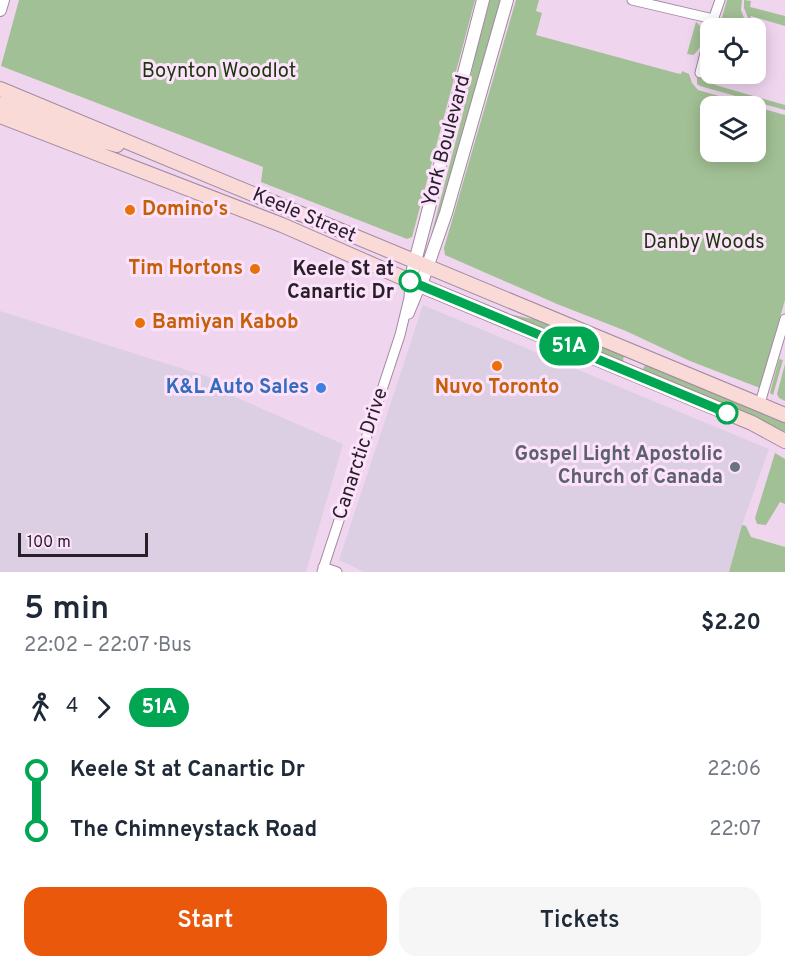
<!DOCTYPE html>
<html lang="en">
<head>
<meta charset="utf-8">
<style>
	:root { --surface:#fff; --page:#f6f6f7; --text:#1f2937; --muted:#747a83; --accent:#ea580c }
	body { margin:0; font-family:Overpass,sans-serif; background:var(--page); color:var(--text); height:100vh; display:flex; flex-direction:column; font-size:22px; white-space:nowrap }
	* { box-sizing:border-box; margin:0 }
	p { font-size:20px; color:var(--muted) }
	.icon { flex:none; width:33px; height:33px; fill:none; stroke:currentColor; stroke-width:2; stroke-linecap:round; stroke-linejoin:round }
	.map { position:relative; height:572px; overflow:hidden }
	.panel { display:flex; flex-direction:column; background:var(--surface); flex:1 }
	.panel>* { flex:none }
	.badge { padding:0 12px; border-radius:20px; font-size:21px; line-height:39px }
	.buttons { position:absolute; left:700px; top:18px; display:grid; gap:12px }
	.buttons a { display:grid; place-items:center; width:66px; height:66px; border-radius:12px; background:var(--surface); box-shadow:0 3px 15px #0003; font-size:30px }
	.scale { position:absolute; left:18px; bottom:15px; width:130px; box-sizing:border-box; padding-left:6px; border:3px solid #291f29; border-top:0; font-size:16px; line-height:21px; white-space:nowrap; color:#291f29; -webkit-text-stroke:4px #fde2fb; paint-order:stroke }
	.map>.badge { position:absolute; translate:-50% -50%; box-shadow:0 0 0 3px #fff }
	.legs { display:flex; align-items:center; gap:9px; height:66px; padding:0 24px; font-size:20px }
	.legs p { margin-inline-start:auto }
	.summary { display:flex; align-items:center; justify-content:space-between; height:102px; padding:0 24px }
	h1 { font-size:33px; font-weight:600; line-height:45px }
	.action { display:flex; gap:12px; margin-top:auto; padding:12px 24px }
	.action a { flex:1; height:69px; border-radius:18px; background:var(--accent); color:#fff; font-size:24px; font-weight:600; line-height:69px; text-align:center }
	.action a+a { background:var(--page); color:var(--text) }
	ul { padding:0 24px; list-style:none }
	li { display:flex; align-items:center; gap:21px; height:60px; font-size:22px }
	li i { display:grid; place-items:center; width:9px; height:100%; margin:0 8px; background:currentColor }
	li i::after { content:''; width:15px; height:15px; margin:-8px; border:4px solid; border-radius:50%; background:var(--surface) }
	li p { margin-inline-start:auto }
	li:first-child i { background:linear-gradient(#0000 50%,currentColor 0) }
	li:last-child i { background:linear-gradient(currentColor 50%,#0000 0) }
	.map>svg:first-child { display:block }
	.industrial { fill:#dccfe3 }
	.green { fill:#a2c095; fill-rule:evenodd }
	.lines { fill:none; stroke-linecap:round; stroke-linejoin:round }
	.minor-casing { stroke:#a289a1; stroke-width:11 }
	.tertiary-casing { stroke:#a289a1; stroke-width:14 }
	.secondary-casing { stroke:#a289a1; stroke-width:16 }
	.minor { stroke:#fff; stroke-width:9 }
	.tertiary { stroke:#fff; stroke-width:12 }
	.secondary { stroke:#fadad6; stroke-width:14 }
	.line-1-casing { stroke:#fff; stroke-width:14 }
	.line-1 { stroke:#00a651; stroke-width:9 }
	.food-dot { fill:#e8710a; stroke:#fde2fb; stroke-width:2 }
	.stop-1-dot { fill:#fff; stroke:#00a651; stroke-width:3 }
	.shop-dot { fill:#3f7fe0; stroke:#fde2fb; stroke-width:2 }
	.worship-dot { fill:#6b7280; stroke:#fde2fb; stroke-width:2 }
	.labels { text-anchor:middle; dominant-baseline:central; stroke-width:6; stroke-linejoin:round; paint-order:stroke }
	.park-label { font-size:20px; fill:#1a370a; stroke:#fde2fb }
	.street-label { font-size:20px; fill:#291f29; stroke:#fde2fb }
	.food-label { font-size:20px; font-weight:bold; fill:#c56008; stroke:#fde2fb; text-anchor:start }
	.stop-label { font-size:20px; font-weight:bold; fill:#291f29; stroke:#fde2fb; text-anchor:end }
	.shop-label { font-size:20px; font-weight:bold; fill:#366cbe; stroke:#fde2fb; text-anchor:end }
	.worship-label { font-size:20px; font-weight:bold; fill:#5b616d; stroke:#fde2fb; text-anchor:end }
</style>
</head>
<body>
<div class="map">
<svg width="785" height="572" viewBox="0 0 785 572">
	<rect width="100%" height="100%" fill="#f0d5ee"/>
	<!-- industrial -->
	<path class="industrial" d="M 423,305 L 769,449 L 742,525 L 729,572 L 364,572 L 339,560 Z
		M 0,311 L 234,385 L 233,396 L 343,444 L 306,572 L 0,572 Z"/>
	<!-- green -->
	<path class="green" d="M 19,0 L 475,0 L 412,237 L 407,239 L 261,182 L 263,167 L 1,66 Z
		M 490,0 L 501,0 L 433,237 L 431,236 L 462,117 L 476,52 Z
		M 516,0 L 539,0 L 536,11 L 542,13 L 536,35 L 676,73 L 681,74 L 682,71 L 689,74 L 692,83 L 698,90 L 785,115 L 785,300 L 760,388 L 690,361 L 626,331 L 557,304 L 445,255 L 444,248 ZM 711,106 L 756,106 L 756,152 L 711,152 Z
		M 727,0 L 742,0 L 741,10 L 746,23 L 742,22 L 740,28 L 719,28 Z
		M 744,0 L 751,1 L 750,7 L 785,16 L 785,26 L 751,16 L 749,20 L 744,8 Z
		M 696,22 C 707,30 704,47 693,55 L 687,54 Z
		M 707,75 L 717,77 L 715,85 L 785,105 L 785,110 L 700,86 L 697,84 L 697,77 L 703,79 Z
		M 509,314 L 551,323 L 628,355 L 623,358 L 624,364 L 509,316 Z
		M 779,359 L 783,360 L 773,395 L 770,393 Z
		M 785,364 L 785,401 L 779,398 L 777,394 Z
		M 645,365 L 648,365 L 785,421 L 785,436 L 642,371 Z
		M 775,453 L 785,459 L 785,504 L 780,502 L 766,525 L 757,524 L 755,518 Z
		M 742,525 L 746,526 L 751,537 L 785,547 L 785,572 L 729,572 Z"/>
	<g class="lines">
		<defs>
			<path id="minor" d="M 632,0 L 713,19
				M 712,23 L 720,0
				M 700,73 L 711,29
				M 409,314 L 421,285
				M 760,403 L 785,319
				M 323,567 L 337,572
				M 322,572 L 400,335 L 409,298 L 410,281"/>
			<path id="tertiary" d="M 0,10 L 3,0
				M 410,281 L 483,0
				M 421,285 L 446,213 L 507,0"/>
			<path id="secondary" d="M 0,89 L 785,415
				M 0,104 L 65,131 L 117,145
				M 0,116 L 282,225 L 410,281 L 752,423 L 785,441"/>
		</defs>
		<!-- minor casing -->
		<use href="#minor" class="minor-casing"/>
		<!-- tertiary casing -->
		<use href="#tertiary" class="tertiary-casing"/>
		<!-- secondary casing -->
		<use href="#secondary" class="secondary-casing"/>
		<!-- minor -->
		<use href="#minor" class="minor"/>
		<!-- tertiary -->
		<use href="#tertiary" class="tertiary"/>
		<!-- secondary -->
		<use href="#secondary" class="secondary"/>
	</g>
	<g class="lines">
		<defs>
			<path id="line-1" d="M 410,281 L 727,413"/>
		</defs>
		<!-- line-1 casing -->
		<use href="#line-1" class="line-1-casing"/>
		<!-- line-1 -->
		<use href="#line-1" class="line-1"/>
	</g>
	<!-- markers -->
	<g class="food-dot">
		<circle cx="130" cy="210" r="6"/>
		<circle cx="255" cy="269" r="6"/>
		<circle cx="140" cy="323" r="6"/>
		<circle cx="497" cy="366" r="6"/>
	</g>
	<g class="stop-1-dot">
		<circle cx="410" cy="281" r="10"/>
		<circle cx="727" cy="413" r="10"/>
	</g>
	<circle class="shop-dot" cx="321" cy="388" r="6"/>
	<circle class="worship-dot" cx="735" cy="467" r="6"/>
	<g class="labels">
		<!-- park labels -->
		<g class="park-label">
			<text x="219" y="72">Boynton Woodlot</text>
			<text x="704" y="243">Danby Woods</text>
		</g>
		<!-- street labels -->
		<g class="street-label">
			<text transform="translate(447 141) rotate(-75)">York Boulevard</text>
			<text transform="translate(304 216) rotate(23)">Keele Street</text>
			<text transform="translate(361 454) rotate(-72)">Canarctic Drive</text>
		</g>
		<!-- food labels -->
		<g class="food-label">
			<text x="142" y="210">Domino's</text>
			<text x="243" y="269" text-anchor="end">Tim Hortons</text>
			<text x="152" y="323">Bamiyan Kabob</text>
			<text x="497" y="388" text-anchor="middle">Nuvo Toronto</text>
		</g>
		<!-- stop labels -->
		<g class="stop-label">
			<text x="394" y="270">Keele St at<tspan x="394" dy="23">Canartic Dr</tspan></text>
		</g>
		<!-- shop labels -->
		<g class="shop-label">
			<text x="309" y="388">K&amp;L Auto Sales</text>
		</g>
		<!-- worship labels -->
		<g class="worship-label">
			<text x="723" y="455">Gospel Light Apostolic<tspan x="723" dy="23">Church of Canada</tspan></text>
		</g>
	</g>
</svg>
<div class="buttons">
<a><svg class="icon" aria-label="locate" viewBox="0 0 24 24"><circle cx="12" cy="12" r="6"/><path d="M12 2v4M12 18v4M2 12h4M18 12h4"/></svg></a>
<a><svg class="icon" aria-label="layers" viewBox="0 0 24 24"><path d="M12 4l9 5-9 5-9-5zM3 14l9 5 9-5"/></svg></a>
</div>
<div class="scale">100 m</div>
<b class="badge" style="left:569px;top:346px;background:#00a651;color:#fff">51A</b>
</div>
<section class="panel">
<div class="summary"><div><h1>5 min</h1><p>22:02 – 22:07 · Bus</p></div><b>$2.20</b></div>
<div class="legs"><svg class="icon" aria-label="walk" viewBox="0 0 24 24"><circle cx="13" cy="4" r="2"/><path d="M13 8l-2 6 4 7M11 14l-3 7M7 12l3-4h3l4 4"/></svg>4<svg class="icon" aria-label="forward" viewBox="0 0 24 24"><path d="M9 5l7 7-7 7"/></svg><b class="badge" style="background:#00a651;color:#fff">51A</b></div>
<ul>
<li><i style="color:#00a651"></i><b>Keele St at Canartic Dr</b><p>22:06</p></li>
<li><i style="color:#00a651"></i><b>The Chimneystack Road</b><p>22:07</p></li>
</ul>
<div class="action"><a>Start</a><a>Tickets</a></div>
</section>
</body>
</html>
